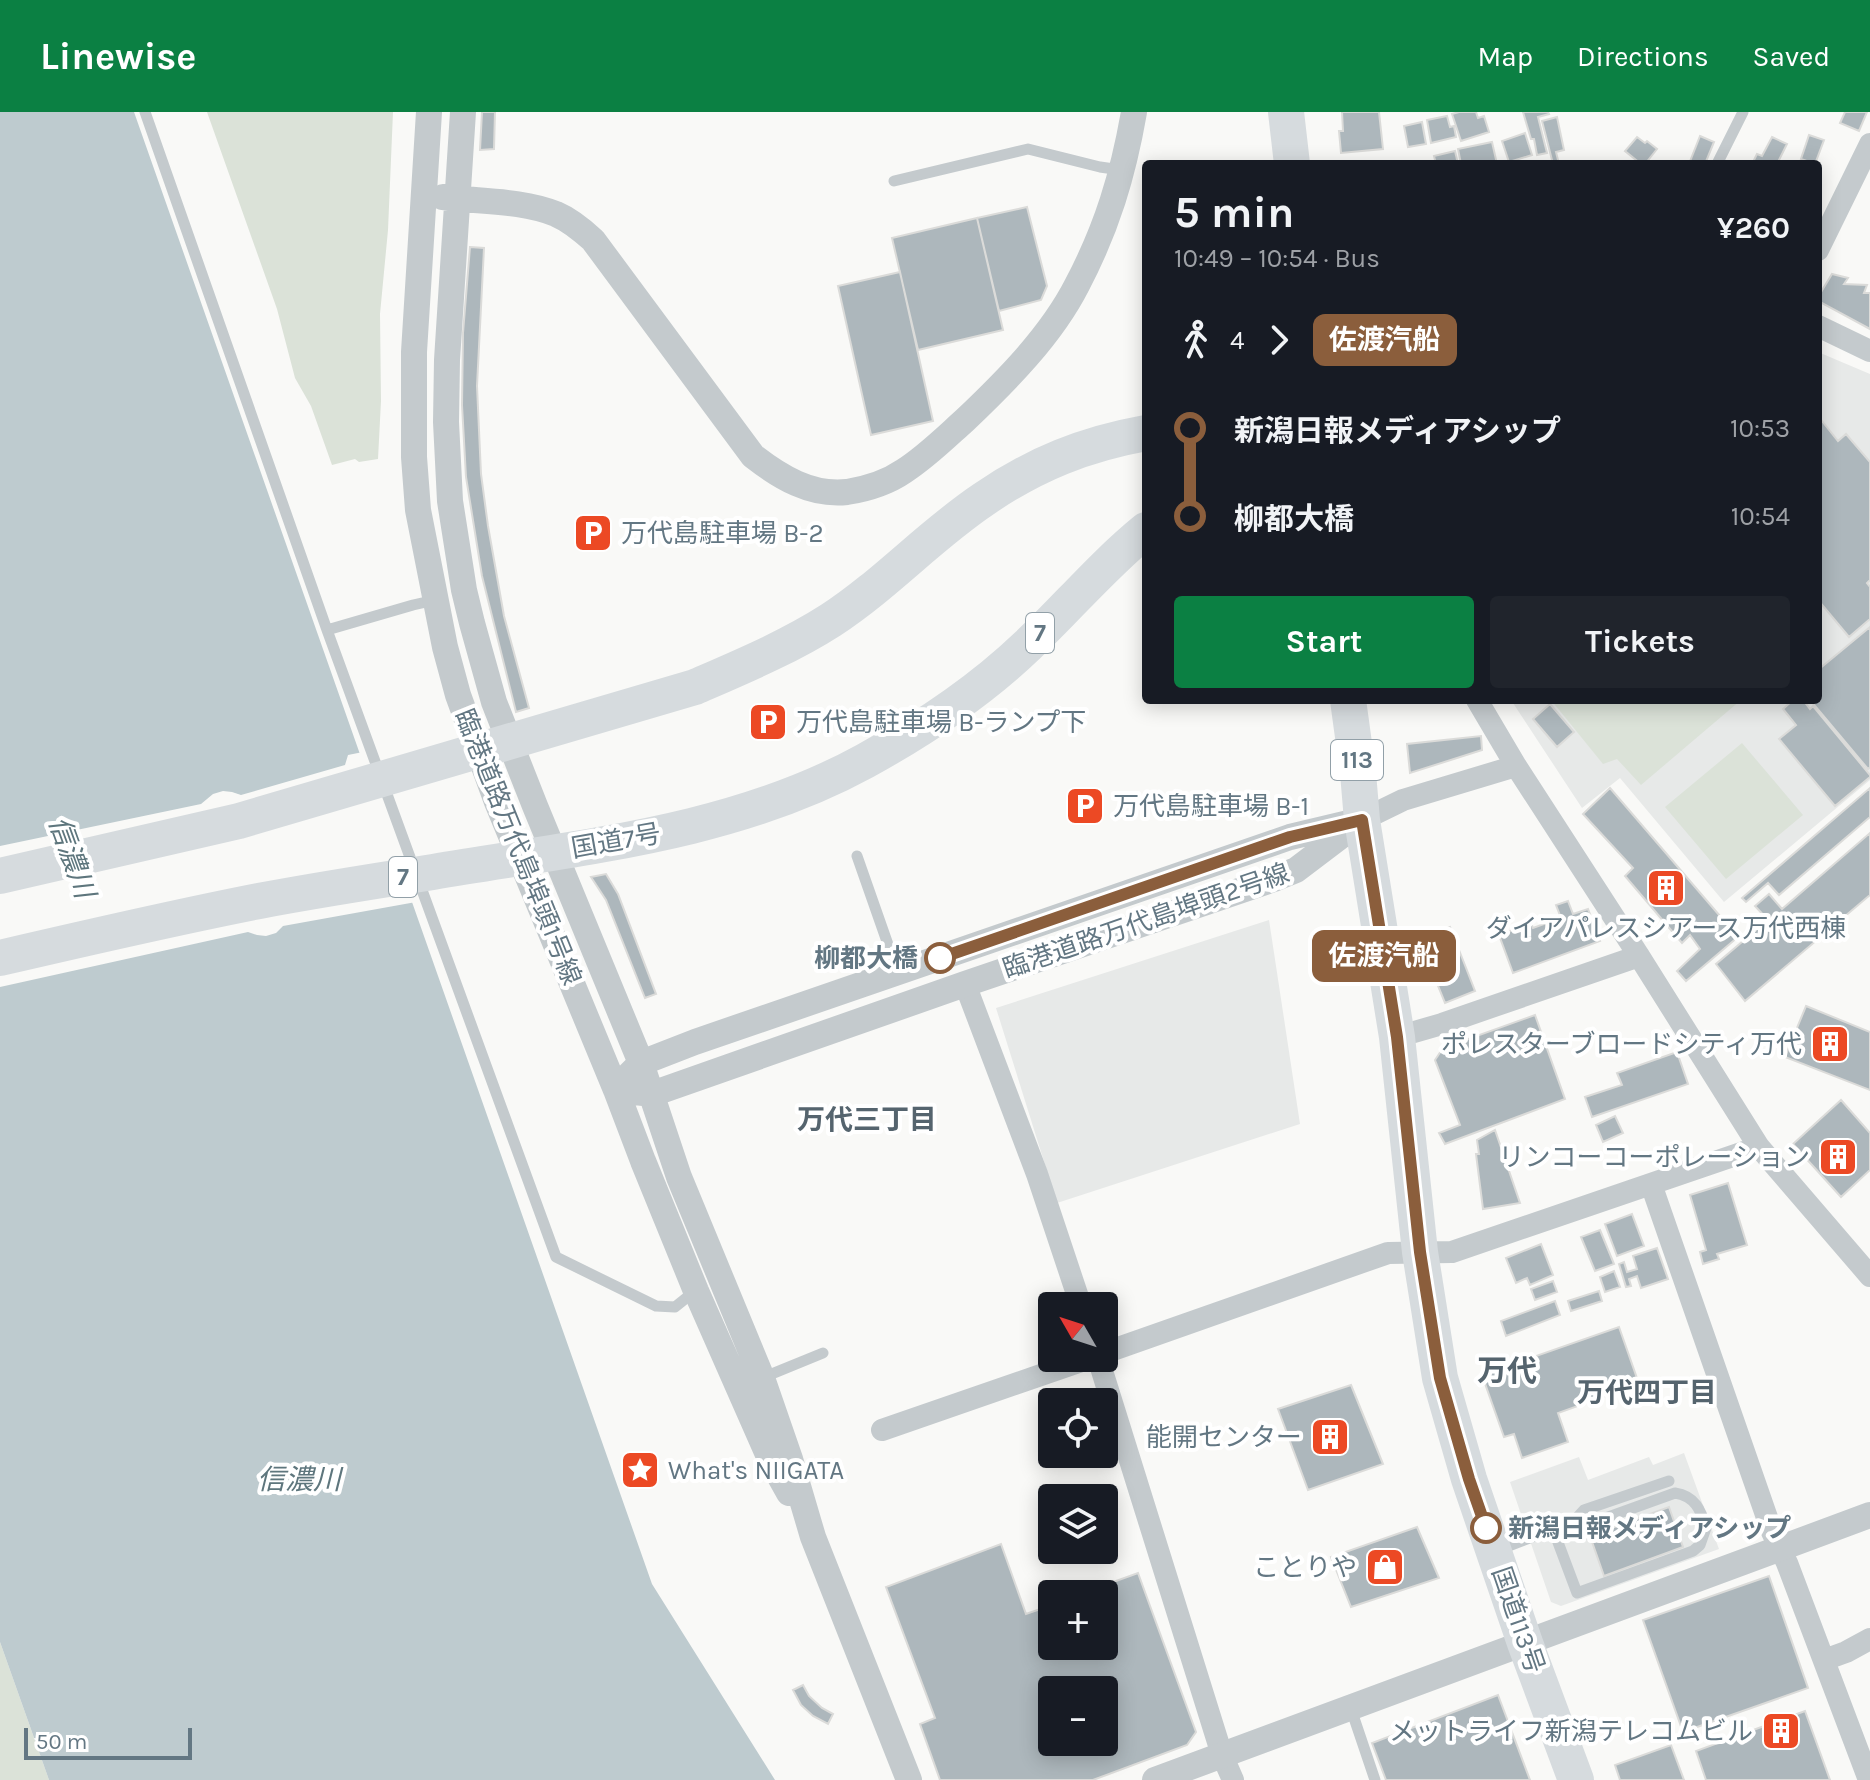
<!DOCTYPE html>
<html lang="en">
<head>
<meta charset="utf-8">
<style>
	:root { --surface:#171b24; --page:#20242c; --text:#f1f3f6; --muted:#9ea1a6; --accent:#0b8043 }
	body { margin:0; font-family:Karla,"Noto Sans JP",sans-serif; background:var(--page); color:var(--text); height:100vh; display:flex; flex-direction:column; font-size:30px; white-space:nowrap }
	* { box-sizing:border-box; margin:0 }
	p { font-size:26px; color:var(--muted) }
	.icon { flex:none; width:44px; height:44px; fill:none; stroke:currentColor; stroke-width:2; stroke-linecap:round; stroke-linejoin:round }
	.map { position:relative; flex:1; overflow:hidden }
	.details { position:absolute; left:1142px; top:48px; width:680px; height:544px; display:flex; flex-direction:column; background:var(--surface); border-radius:8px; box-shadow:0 4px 20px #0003 }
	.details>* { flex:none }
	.badge { padding:0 16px; border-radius:12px; font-size:28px; line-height:52px }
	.needle { width:52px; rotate:309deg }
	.buttons { position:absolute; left:1038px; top:1180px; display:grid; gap:16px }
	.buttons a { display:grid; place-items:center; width:80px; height:80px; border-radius:8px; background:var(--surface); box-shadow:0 4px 20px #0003; font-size:40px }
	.scale { position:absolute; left:24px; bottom:20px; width:168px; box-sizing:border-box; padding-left:8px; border:4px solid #637783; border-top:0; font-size:22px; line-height:28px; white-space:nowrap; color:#637783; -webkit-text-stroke:6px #fff; paint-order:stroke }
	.map>.badge { position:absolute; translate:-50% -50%; box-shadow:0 0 0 4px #fff }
	.legs { display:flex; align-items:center; gap:12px; height:88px; padding:0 32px; font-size:26px }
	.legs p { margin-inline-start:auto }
	.overview { display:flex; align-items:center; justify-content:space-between; height:136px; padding:0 32px }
	h1 { font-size:44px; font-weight:700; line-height:60px }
	.action { display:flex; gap:16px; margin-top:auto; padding:16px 32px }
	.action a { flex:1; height:92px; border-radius:8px; background:var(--accent); color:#fff; font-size:32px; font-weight:700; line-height:92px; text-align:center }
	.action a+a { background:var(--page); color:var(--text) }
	ul { padding:0 32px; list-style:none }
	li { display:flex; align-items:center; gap:28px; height:88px; font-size:30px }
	li i { display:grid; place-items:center; width:12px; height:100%; margin:0 10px; background:currentColor }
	li i::after { content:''; width:20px; height:20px; margin:-10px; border:6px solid; border-radius:50%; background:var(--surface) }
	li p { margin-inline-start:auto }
	li:first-child i { background:linear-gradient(#0000 50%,currentColor 0) }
	li:last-child i { background:linear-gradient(currentColor 50%,#0000 0) }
	header { display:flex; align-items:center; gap:48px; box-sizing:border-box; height:112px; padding:0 40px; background:var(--accent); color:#fff }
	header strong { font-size:38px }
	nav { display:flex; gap:44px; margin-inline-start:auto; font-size:28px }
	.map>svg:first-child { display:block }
	.built { fill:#e7e9e8 }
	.green { fill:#dbe2d8 }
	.water { fill:#becbcf }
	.pier { fill:#f9f9f7 }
	.building { fill:#adb7bc; stroke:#dbdbd9; stroke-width:2; fill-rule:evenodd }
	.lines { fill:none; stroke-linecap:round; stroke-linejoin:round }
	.service { stroke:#c4cacd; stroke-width:11 }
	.minor { stroke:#c4cacd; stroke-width:22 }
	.tertiary { stroke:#c4cacd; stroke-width:26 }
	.trunk { stroke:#d6dbde; stroke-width:36 }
	.line-1-casing { stroke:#fff; stroke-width:18 }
	.line-1 { stroke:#8b5e3c; stroke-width:12 }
	.stop-1-dot { fill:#fff; stroke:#8b5e3c; stroke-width:4 }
	.labels { text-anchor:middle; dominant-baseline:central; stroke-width:8; stroke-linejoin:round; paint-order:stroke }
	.shield { fill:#fff; stroke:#92a0a8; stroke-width:2 }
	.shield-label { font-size:24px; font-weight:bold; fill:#637783 }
	.poi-label { font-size:26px; fill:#637783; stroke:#fff; text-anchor:end }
	.street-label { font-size:26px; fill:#637783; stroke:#fff }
	.stop-label { font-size:26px; font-weight:bold; fill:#637783; stroke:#fff; text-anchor:end }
	.water-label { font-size:28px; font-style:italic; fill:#5e767d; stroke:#fff }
	.neighbourhood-label { font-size:28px; font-weight:bold; fill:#55646e; stroke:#fff }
	.quarter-label { font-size:30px; font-weight:bold; fill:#55646e; stroke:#fff }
</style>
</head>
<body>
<header>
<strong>Linewise</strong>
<nav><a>Map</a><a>Directions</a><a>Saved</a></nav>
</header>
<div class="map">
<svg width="1870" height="1668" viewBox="0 0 1870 1668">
	<rect width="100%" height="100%" fill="#f9f9f7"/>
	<!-- built -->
	<path class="built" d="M 1818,240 L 1870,262 L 1870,668 L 1724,790 L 1620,666 L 1582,696 L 1511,588 L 1818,588 Z
		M 1269,808 L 1300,1012 L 1057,1091 L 996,896 Z
		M 1684,1341 L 1719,1437 L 1561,1494 L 1551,1490 L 1510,1370 L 1579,1345 L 1588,1368 L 1649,1345 L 1653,1353 Z"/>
	<!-- green -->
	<path class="green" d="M 207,0 L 393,0 L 388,118 L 380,202 L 381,289 L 378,347 L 359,350 L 355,347 L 332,353 L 311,294 L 295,266 L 277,197 Z
		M 1551,588 L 1741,588 L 1641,673 L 1617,647 L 1603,652 Z
		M 1742,631 L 1803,703 L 1726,767 L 1665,695 Z
		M 0,1530 L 49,1668 L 0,1668 Z"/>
	<!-- water -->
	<path class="water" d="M 0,0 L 134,0 L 652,1472 L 775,1668 L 49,1668 L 0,1530 Z"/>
	<!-- pier -->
	<path class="pier" d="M 363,640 L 416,790 L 283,814 L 276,821 L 266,824 L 257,823 L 248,820 L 0,875 L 0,734 L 201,692 L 213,682 L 223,679 L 232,680 L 241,683 L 345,653 L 348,643 Z"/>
	<!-- building -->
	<path class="building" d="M 482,0 L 495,0 L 494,37 L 480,38 Z
		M 1342,0 L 1379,0 L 1383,37 L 1341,41 L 1339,19 L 1343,19 Z
		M 1459,0 L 1476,0 L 1478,6 L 1484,4 L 1489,20 L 1461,29 L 1452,2 Z
		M 1523,0 L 1548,0 L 1549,2 L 1538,5 L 1547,41 L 1537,43 L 1534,27 L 1531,27 Z
		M 1845,0 L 1867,0 L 1859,19 L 1840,11 Z
		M 1447,4 L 1450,15 L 1454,14 L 1456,25 L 1431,31 L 1427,8 Z
		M 1557,5 L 1564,38 L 1556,40 L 1559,52 L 1553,52 L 1542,9 Z
		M 1422,10 L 1426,32 L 1408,35 L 1404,14 Z
		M 1525,21 L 1532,43 L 1509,50 L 1502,29 Z
		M 1809,23 L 1824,28 L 1815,52 L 1801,47 Z
		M 1700,24 L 1714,30 L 1705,52 L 1689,52 Z
		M 1637,25 L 1645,31 L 1647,29 L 1657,37 L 1645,52 L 1641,52 L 1625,39 Z
		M 1772,25 L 1787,32 L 1777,52 L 1752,52 L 1757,42 L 1762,44 Z
		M 1492,30 L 1497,52 L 1461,52 L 1458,37 Z
		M 1455,39 L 1458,52 L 1436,52 L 1434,44 Z
		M 1027,95 L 1047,174 L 1041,188 L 999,199 L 977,106 Z
		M 977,106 L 1003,218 L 918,238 L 892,126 Z
		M 470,135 L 484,136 L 477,274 L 481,362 L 488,414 L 504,504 L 529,596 L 516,600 L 482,464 L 466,365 L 462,293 L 463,221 Z
		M 900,160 L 933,309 L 871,323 L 838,174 Z
		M 1832,162 L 1848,166 L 1844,172 L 1867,173 L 1864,181 L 1870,181 L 1870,217 L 1818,189 L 1818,185 Z
		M 1818,304 L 1838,329 L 1846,322 L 1870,350 L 1870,468 L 1867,471 L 1870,475 L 1870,507 L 1849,525 L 1818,488 Z
		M 1870,515 L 1870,655 L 1868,657 L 1810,588 L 1818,588 L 1818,558 Z
		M 1793,588 L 1803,588 L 1810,597 L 1813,594 L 1870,663 L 1870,665 L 1835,694 L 1779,627 L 1796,613 L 1783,597 Z
		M 1550,592 L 1574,620 L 1557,635 L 1533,607 Z
		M 1481,624 L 1482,638 L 1410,661 L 1407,632 Z
		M 1610,676 L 1738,825 L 1686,869 L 1677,859 L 1700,837 L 1690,823 L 1682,831 L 1625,764 L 1633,756 L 1583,702 Z
		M 1870,676 L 1870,705 L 1779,783 L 1768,771 L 1746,790 L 1742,786 Z
		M 1870,721 L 1870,783 L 1745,889 L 1716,852 L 1768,808 L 1755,794 L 1769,782 L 1782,797 Z
		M 606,762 L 618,782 L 656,882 L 645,886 L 606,788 L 591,765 Z
		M 1568,789 L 1573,802 L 1588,797 L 1600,829 L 1513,861 L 1499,823 L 1531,811 L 1533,816 L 1561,806 L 1556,793 Z
		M 1450,815 L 1475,879 L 1445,891 L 1425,842 L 1429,841 L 1423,825 Z
		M 1806,894 L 1870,920 L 1870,978 L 1785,945 Z
		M 1535,903 L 1565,987 L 1445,1032 L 1439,1021 L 1460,1013 L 1435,948 L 1443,936 Z
		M 1677,940 L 1688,972 L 1592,1005 L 1585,985 L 1622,973 L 1617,961 Z
		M 1841,988 L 1870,1021 L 1870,1058 L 1841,1085 L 1793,1032 Z
		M 1615,1004 L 1623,1021 L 1603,1030 L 1596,1013 Z
		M 1495,1018 L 1520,1091 L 1483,1097 L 1476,1042 L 1479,1042 L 1477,1028 Z
		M 1728,1071 L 1747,1133 L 1717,1142 L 1719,1147 L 1703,1152 L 1700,1140 L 1706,1138 L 1690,1083 Z
		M 1632,1102 L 1644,1134 L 1617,1144 L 1605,1112 Z
		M 1600,1118 L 1614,1152 L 1595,1159 L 1581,1125 Z
		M 1541,1132 L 1553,1163 L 1530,1173 L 1527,1166 L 1516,1171 L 1506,1146 Z
		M 1657,1136 L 1668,1167 L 1641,1176 L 1637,1164 L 1629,1167 L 1631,1174 L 1626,1175 L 1619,1152 L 1624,1150 L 1627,1160 L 1637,1157 L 1633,1144 Z
		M 1614,1159 L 1620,1175 L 1605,1180 L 1600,1165 Z
		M 1553,1169 L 1557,1180 L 1535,1188 L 1531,1177 Z
		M 1599,1179 L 1602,1189 L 1571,1199 L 1568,1189 Z
		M 1555,1189 L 1560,1203 L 1506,1224 L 1501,1209 Z
		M 1619,1215 L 1639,1272 L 1558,1301 L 1568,1330 L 1522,1346 L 1514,1322 L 1504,1325 L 1482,1263 Z
		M 1351,1273 L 1383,1352 L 1308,1378 L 1278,1297 Z
		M 1669,1395 L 1683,1435 L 1604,1464 L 1590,1424 Z
		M 1417,1415 L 1439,1466 L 1351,1495 L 1331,1445 Z
		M 1001,1432 L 1026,1502 L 1052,1493 L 1052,1534 L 1104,1534 L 1104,1482 L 1080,1482 L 1138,1461 L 1196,1620 L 1187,1633 L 1093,1668 L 940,1668 L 920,1612 L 935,1606 L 886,1475 ZM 1052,1578 L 1104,1578 L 1104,1630 L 1052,1630 Z
		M 1769,1464 L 1808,1576 L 1683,1620 L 1643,1508 Z
		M 803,1573 L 809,1584 L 822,1596 L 833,1602 L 828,1612 L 813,1604 L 801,1593 L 793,1578 Z
		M 1498,1583 L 1530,1668 L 1386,1668 L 1372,1631 Z
		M 1805,1599 L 1830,1668 L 1706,1668 L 1696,1639 Z
		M 1671,1633 L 1684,1668 L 1620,1668 L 1615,1653 Z"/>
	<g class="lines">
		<!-- service -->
		<path class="service" d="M 145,0 L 327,518 L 556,1145 L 656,1194 L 675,1195 L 695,1179
			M 1717,52 L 1743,0
			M 894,69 L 1028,37 L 1100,55 L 1121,58
			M 327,518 L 413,493 L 435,488
			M 857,744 L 898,861
			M 762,1266 L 823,1241
			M 1553,1417 L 1577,1481 L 1693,1439 L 1700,1433 L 1706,1416 C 1701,1398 1695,1384 1675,1381 L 1589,1412 L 1574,1409
			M 1498,1438 L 1574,1409 L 1584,1398 L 1669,1369
			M 1351,1597 L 1375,1668"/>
		<!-- minor -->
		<path class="minor" d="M 1818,138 L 1870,32
			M 1818,214 L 1870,239
			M 1477,588 L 1516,654 L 1639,844 L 1759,1035 L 1870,1164
			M 1362,708 L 1403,688 L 1516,654
			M 965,872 L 1037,1062 L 1081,1194
			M 1397,925 L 1442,912 L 1639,844
			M 1651,1072 L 1772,1420 L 1787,1451 L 1869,1668
			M 1104,1241 L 1388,1141 L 1452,1140 L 1759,1035
			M 1098,1246 L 1222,1643 L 1233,1668
			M 882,1318 L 1090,1246
			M 1824,1548 L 1846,1540 L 1870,1527"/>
		<!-- tertiary -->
		<path class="tertiary" d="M 429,0 L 414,240 L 414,345 L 418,398 L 445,535 L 458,583 L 497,690 L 616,978 L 643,1049 L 696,1179 L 770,1347 L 789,1381
			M 463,0 L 447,248 L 446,310 L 450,389 L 464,478 L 472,511 L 494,590 L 535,694 L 641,951 L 679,1065 L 762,1266 L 790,1347 L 813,1425 L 909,1668
			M 443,85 C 480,90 521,88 556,102 C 570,108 582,118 593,128 L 753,344 C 780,365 811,384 847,380 C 866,377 888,370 904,359 C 926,345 945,326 965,308 C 1006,269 1051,224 1077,173 C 1107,116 1123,63 1134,0
			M 629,963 L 641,951 L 695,930 L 1290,725 L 1353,710
			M 635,980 L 652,982 L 965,872 L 1274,767 L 1296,758 L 1362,708
			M 1155,1668 L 1870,1403"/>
		<!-- trunk -->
		<path class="trunk" d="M 1286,0 L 1292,52
			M 1348,588 L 1358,661 L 1362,708 L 1397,925 L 1420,1140 L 1440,1266 L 1469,1367 L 1525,1531 L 1576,1668
			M 0,764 L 239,709 L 695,575 C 741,555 789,535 831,508 C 886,472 930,423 984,387 C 1035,352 1085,332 1146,321
			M 0,846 C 86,826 172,806 259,789 C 317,778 375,769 433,760 C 579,735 732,722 865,649 C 923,617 980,579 1028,533 C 1068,495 1103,453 1146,418"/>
	</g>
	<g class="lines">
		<defs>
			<path id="line-1" d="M 940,846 L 1290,725 L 1362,708 L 1397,925 L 1420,1140 L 1440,1266 L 1469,1367 L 1486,1416"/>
		</defs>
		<!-- line-1 casing -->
		<use href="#line-1" class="line-1-casing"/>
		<!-- line-1 -->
		<use href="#line-1" class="line-1"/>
	</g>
	<!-- icons -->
	<defs>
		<symbol id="parking-square" viewBox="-11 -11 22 22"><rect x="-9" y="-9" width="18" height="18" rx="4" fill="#ec4924" stroke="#fff"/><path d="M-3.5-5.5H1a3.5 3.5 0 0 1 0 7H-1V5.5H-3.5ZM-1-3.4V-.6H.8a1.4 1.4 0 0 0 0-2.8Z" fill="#fff"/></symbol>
		<symbol id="building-square" viewBox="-11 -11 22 22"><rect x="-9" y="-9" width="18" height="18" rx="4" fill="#ec4924" stroke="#fff"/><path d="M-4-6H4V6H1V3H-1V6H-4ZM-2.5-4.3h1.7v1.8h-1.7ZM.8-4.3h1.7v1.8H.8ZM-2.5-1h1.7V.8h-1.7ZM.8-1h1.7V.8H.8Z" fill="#fff"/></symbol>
		<symbol id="sight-square" viewBox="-11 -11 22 22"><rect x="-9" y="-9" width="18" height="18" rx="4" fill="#ec4924" stroke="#fff"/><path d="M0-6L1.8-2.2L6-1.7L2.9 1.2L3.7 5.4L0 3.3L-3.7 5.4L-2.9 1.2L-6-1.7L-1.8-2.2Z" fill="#fff"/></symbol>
		<symbol id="shop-square" viewBox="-11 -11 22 22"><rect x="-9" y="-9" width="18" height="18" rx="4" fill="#ec4924" stroke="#fff"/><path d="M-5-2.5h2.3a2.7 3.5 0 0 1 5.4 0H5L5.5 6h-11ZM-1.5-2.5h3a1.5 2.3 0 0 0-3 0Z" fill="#fff"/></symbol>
	</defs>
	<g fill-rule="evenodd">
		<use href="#parking-square" x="571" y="399" width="44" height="44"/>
		<use href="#parking-square" x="746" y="588" width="44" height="44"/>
		<use href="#parking-square" x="1063" y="672" width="44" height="44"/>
		<use href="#building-square" x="1644" y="754" width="44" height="44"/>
		<use href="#building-square" x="1808" y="910" width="44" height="44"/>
		<use href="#building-square" x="1816" y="1023" width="44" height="44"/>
		<use href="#building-square" x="1308" y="1303" width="44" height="44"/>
		<use href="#sight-square" x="618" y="1336" width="44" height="44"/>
		<use href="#shop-square" x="1363" y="1433" width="44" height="44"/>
		<use href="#building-square" x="1759" y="1597" width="44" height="44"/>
	</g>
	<!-- markers -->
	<g class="stop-1-dot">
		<circle cx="940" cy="846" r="14"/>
		<circle cx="1486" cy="1416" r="14"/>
	</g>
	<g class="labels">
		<!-- shield labels -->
		<g class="shield">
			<rect x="1026" y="501" width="28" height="40" rx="6"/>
			<rect x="1331" y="628" width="52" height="40" rx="6"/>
			<rect x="389" y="745" width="28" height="40" rx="6"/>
		</g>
		<g class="shield-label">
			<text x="1040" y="521">7</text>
			<text x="1357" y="648">113</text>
			<text x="403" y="765">7</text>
		</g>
		<!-- poi labels -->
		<g class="poi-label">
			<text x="621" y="421" text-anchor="start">万代島駐車場 B-2</text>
			<text x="796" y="610" text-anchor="start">万代島駐車場 B-ランプ下</text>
			<text x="1113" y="694" text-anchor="start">万代島駐車場 B-1</text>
			<text x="1666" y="816" text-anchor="middle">ダイアパレスシアース万代西棟</text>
			<text x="1802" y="932">ポレスターブロードシティ万代</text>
			<text x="1810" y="1045">リンコーコーポレーション</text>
			<text x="1302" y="1325">能開センター</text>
			<text x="668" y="1358" text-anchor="start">What's NIIGATA</text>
			<text x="1357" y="1455">ことりや</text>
			<text x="1753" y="1619">メットライフ新潟テレコムビル</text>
		</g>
		<!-- street labels -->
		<g class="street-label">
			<text transform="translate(616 729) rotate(-10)">国道7号</text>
			<text transform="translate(518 735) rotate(68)">臨港道路万代島埠頭1号線</text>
			<text transform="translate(1146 809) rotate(-19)">臨港道路万代島埠頭2号線</text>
			<text transform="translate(1518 1508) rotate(71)">国道113号</text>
		</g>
		<!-- stop labels -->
		<g class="stop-label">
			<text x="918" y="846">柳都大橋</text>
			<text x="1508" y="1416" text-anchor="start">新潟日報メディアシップ</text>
		</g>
		<!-- water labels -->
		<g class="water-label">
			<text transform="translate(72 745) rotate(70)">信濃川</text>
			<text x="299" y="1367">信濃川</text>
		</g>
		<!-- neighbourhood labels -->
		<g class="neighbourhood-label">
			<text x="867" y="1007">万代三丁目</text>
			<text x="1647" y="1280">万代四丁目</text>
		</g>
		<!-- quarter labels -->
		<g class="quarter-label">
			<text x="1507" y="1259">万代</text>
		</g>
	</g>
</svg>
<div class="buttons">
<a><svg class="needle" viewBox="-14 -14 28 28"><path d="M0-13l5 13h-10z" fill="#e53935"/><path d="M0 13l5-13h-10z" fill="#9ea1a6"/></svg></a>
<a><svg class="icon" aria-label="locate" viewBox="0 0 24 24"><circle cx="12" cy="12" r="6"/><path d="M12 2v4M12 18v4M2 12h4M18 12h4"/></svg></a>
<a><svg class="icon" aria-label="layers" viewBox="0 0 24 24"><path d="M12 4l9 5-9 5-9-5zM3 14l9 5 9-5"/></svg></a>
<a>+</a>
<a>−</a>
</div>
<div class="scale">50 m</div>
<b class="badge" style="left:1384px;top:844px;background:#8b5e3c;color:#fff">佐渡汽船</b>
<section class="details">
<div class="overview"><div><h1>5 min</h1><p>10:49 – 10:54 · Bus</p></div><b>¥260</b></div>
<div class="legs"><svg class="icon" aria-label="walk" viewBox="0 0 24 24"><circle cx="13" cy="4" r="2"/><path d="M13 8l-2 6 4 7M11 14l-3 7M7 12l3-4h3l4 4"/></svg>4<svg class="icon" aria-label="forward" viewBox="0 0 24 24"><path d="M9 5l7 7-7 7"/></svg><b class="badge" style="background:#8b5e3c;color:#fff">佐渡汽船</b></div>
<ul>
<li><i style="color:#8b5e3c"></i><b>新潟日報メディアシップ</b><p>10:53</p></li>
<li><i style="color:#8b5e3c"></i><b>柳都大橋</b><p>10:54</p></li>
</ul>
<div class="action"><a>Start</a><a>Tickets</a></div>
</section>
</div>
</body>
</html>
